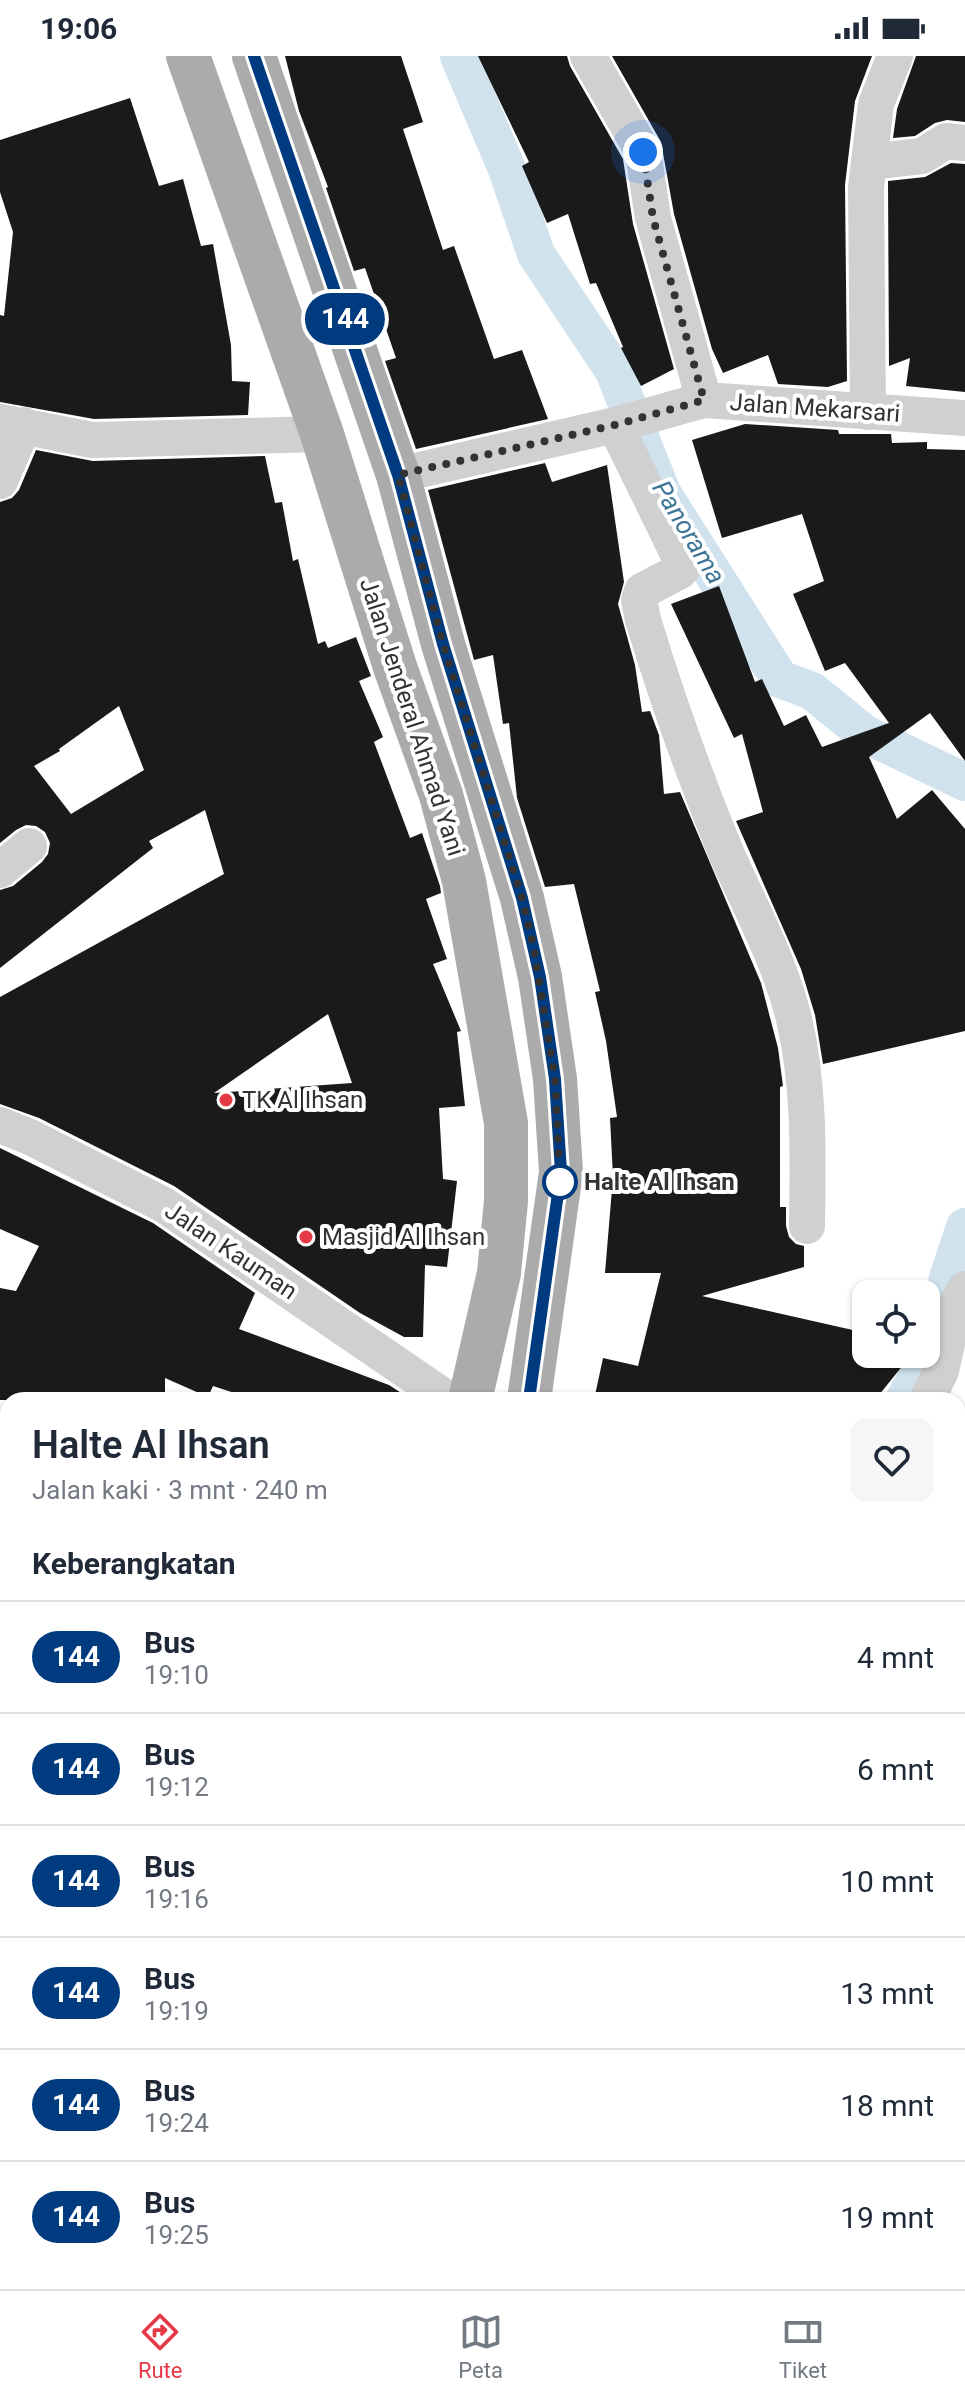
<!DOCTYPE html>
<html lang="id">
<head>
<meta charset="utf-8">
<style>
	:root { --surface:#fff; --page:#f6f6f7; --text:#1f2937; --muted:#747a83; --line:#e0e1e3; --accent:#e63946 }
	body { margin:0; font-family:Roboto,sans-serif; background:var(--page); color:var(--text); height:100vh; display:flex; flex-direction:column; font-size:30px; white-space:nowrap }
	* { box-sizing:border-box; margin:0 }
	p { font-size:26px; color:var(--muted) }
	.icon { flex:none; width:44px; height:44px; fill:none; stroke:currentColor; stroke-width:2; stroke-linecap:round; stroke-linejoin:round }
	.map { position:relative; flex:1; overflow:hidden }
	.details { position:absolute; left:0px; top:1336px; width:966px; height:898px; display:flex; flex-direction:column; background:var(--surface); border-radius:24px 24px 0 0; box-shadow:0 2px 6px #0004 }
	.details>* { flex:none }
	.badge { padding:0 16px; border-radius:26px; font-size:28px; line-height:52px }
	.tools { position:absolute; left:852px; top:1224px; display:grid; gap:16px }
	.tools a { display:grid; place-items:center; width:88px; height:88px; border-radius:16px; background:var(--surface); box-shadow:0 2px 6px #0004; font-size:40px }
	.you { position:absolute; width:40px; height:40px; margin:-20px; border:6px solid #fff; border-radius:50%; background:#1a73e8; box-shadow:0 0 0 12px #1a73e833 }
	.map>.badge { position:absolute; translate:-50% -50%; box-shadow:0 0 0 4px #fff }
	h2 { padding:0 32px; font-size:30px; line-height:72px }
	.round { display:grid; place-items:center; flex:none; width:84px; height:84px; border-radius:16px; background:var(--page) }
	.headline { display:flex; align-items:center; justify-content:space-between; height:136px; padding:0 32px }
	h1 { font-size:38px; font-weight:600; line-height:60px }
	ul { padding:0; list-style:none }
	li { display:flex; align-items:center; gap:24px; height:112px; padding:0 32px; border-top:2px solid var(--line) }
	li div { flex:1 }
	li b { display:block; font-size:30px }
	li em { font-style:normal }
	li .badge { min-width:88px; font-weight:700; text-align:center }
	.status { display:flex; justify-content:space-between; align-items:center; height:56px; padding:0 40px; background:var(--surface); direction:ltr }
	.status svg { height:22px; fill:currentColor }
	.dock { display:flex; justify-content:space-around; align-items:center; height:112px; border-top:2px solid var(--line); background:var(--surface); font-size:22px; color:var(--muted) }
	.dock a { display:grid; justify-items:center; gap:4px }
	.dock .selected { color:var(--accent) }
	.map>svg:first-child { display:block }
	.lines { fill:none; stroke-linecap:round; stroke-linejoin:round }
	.canal { stroke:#cfe2ee; stroke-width:38 }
	.building { fill:#1a1a1a; fill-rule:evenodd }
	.minor { stroke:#d0d0d0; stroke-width:36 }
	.major { stroke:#ababab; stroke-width:44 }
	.line-casing { stroke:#fff; stroke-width:18 }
	.line { stroke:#003b80; stroke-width:12 }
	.walk { stroke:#333; stroke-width:8; stroke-dasharray:0 14.4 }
	.poi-dot { fill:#e63946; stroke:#fff; stroke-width:3 }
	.stop-dot { fill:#fff; stroke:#003b80; stroke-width:4 }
	.labels { text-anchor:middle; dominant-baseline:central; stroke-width:8; stroke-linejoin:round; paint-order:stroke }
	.street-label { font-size:24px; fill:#333; stroke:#fff }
	.poi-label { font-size:24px; fill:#333; stroke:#fff; text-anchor:start }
	.stop-label { font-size:24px; font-weight:bold; fill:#333; stroke:#fff; text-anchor:start }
	.water-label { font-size:26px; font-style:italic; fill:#3f7597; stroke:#fff }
</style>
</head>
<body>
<div class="status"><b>19:06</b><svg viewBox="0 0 49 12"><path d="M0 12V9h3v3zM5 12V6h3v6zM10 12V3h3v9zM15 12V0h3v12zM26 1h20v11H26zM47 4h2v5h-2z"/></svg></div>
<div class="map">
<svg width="965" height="2233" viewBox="0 0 965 2233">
	<rect width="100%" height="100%" fill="#fff"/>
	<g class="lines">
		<!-- canal -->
		<path class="canal" d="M 459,0 L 507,113 L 536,198 L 614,315 L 662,437 L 780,623 L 812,635 L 865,678 L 965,726
			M 904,1344 L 926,1305 L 948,1222 L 965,1171
			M 774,2233 L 775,2226"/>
	</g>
	<!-- building -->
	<path class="building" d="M 285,0 L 401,0 L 423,66 L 403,73 L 443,194 L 454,190 L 494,303 L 522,294 L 548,363 L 416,393 L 385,305 L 396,302 L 365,212 L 354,215 L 326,132 L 328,131 L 299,55 Z
		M 478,0 L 567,0 L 570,10 L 623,103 L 633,168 L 674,313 L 641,330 L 621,292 L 623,291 L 596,227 L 590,228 L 568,158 L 547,167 L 522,110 L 529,106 Z
		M 612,0 L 872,0 L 855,45 L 845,129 L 847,325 L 828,331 L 778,328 L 768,299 L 723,317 L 712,293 L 674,158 L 661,86 Z
		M 916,0 L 965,0 L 965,66 L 947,64 L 935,67 L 915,80 L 893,82 L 897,53 Z
		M 130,42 L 159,130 L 183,123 L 201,190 L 213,188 L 231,289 L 232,325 L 250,326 L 248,359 L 94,363 L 0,346 L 0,259 L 4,260 L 13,176 L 0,136 L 0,84 Z
		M 951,107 L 965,108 L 965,336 L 906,330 L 910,302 L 889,310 L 888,125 L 925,121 Z
		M 745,368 L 838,374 L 839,378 L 891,378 L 892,387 L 927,386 L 927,393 L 965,394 L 965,705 L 930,657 L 869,701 L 897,763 L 932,734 L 965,773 L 965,975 L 823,1008 L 815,959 L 801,913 L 736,765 L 763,756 L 742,678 L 734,682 L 671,548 L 719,530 L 755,626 L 762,623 L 784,670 L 806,659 L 822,691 L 889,667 L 845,607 L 825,615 L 793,538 L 824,525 L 802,458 L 722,482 L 692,384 Z
		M 36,394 L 93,405 L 265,400 L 275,447 L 282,446 L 293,505 L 298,503 L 318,588 L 325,585 L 328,592 L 356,581 L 371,620 L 359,625 L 383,681 L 374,686 L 410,782 L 422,777 L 440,830 L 441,837 L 426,843 L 447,903 L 433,908 L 461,975 L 457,976 L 465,1050 L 439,1052 L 443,1123 L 457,1125 L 447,1211 L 425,1209 L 423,1281 L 404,1281 L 360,1257 L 174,1130 L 39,1062 L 0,1048 L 0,941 L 224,818 L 205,754 L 149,785 L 153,792 L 0,912 L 0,834 L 13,830 L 42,806 L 48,798 L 50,787 L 45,776 L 36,770 L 26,769 L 16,774 L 0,787 L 0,446 L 12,442 L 19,434 ZM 119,650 L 144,714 L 71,758 L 34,710 L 60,695 L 59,693 ZM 328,958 L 352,1027 L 214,1037 Z
		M 545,407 L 552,426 L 607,409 L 624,526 L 618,548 L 635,609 L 642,656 L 650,655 L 659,679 L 664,738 L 680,736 L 761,927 L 778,992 L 783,1030 L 780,1031 L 780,1151 L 786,1151 L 786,1170 L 789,1181 L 796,1188 L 804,1190 L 804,1211 L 702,1240 L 866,1277 L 866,1298 L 912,1298 L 875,1344 L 594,1344 L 603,1302 L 638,1310 L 661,1217 L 605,1217 L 613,1121 L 610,1062 L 617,1061 L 606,985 L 595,936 L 600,935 L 574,828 L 545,831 L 517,742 L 509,667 L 503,668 L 493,599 L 474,604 L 428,434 Z
		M 0,1092 L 153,1167 L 255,1237 L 239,1273 L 389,1329 L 412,1344 L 256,1344 L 213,1330 L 208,1341 L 165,1322 L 165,1344 L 0,1344 L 0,1232 L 16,1235 L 39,1190 L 0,1173 Z"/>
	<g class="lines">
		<!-- minor -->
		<path class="minor" d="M 588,0 L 643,96 L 653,162 L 704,344
			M 869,106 L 922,100 L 946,85 L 965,87
			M 868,356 L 866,131 L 876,48 L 895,0
			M 0,366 L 92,384 L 322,378
			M 615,369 L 684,510 L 680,515 L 642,535 L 639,544 L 643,564 C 667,642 694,719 725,794 C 749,849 780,905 794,963 C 810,1031 808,1101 807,1170
			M 398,419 L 615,369 L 704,344 L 965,362
			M 0,425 L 24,369
			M 0,814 L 29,790
			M 0,1069 L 30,1081 L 164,1149 L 449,1344
			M 927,1344 L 941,1315 L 955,1251 L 965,1233
			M 958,1607 L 965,1608
			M 958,1777 L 965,1760
			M 958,1872 L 965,1876
			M 958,2143 L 965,2148
			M 886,2226 L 904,2233"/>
		<!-- major -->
		<path class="major" d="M 188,0 L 322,378 L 395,611 L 441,739 L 464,825 L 506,1067 L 506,1145 L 499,1217 L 470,1344
			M 254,0 L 398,419 L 443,588 L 522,842 L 540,921 L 555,1023 L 561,1116 L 529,1344
			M 595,2226 L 596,2233
			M 657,2226 L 658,2233"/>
	</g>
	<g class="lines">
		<defs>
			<path id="line" d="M 254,0 L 398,419 L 443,588 L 522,842 L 540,921 L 555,1023 L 561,1116 L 529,1344"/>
		</defs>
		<!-- line casing -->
		<use href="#line" class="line-casing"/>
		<!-- line -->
		<use href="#line" class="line"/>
		<!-- walk -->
		<path class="walk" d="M 560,1126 L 555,1023 L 533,888 L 522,842 L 443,588 L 398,419 L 615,369 L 704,344 L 653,162 L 643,96"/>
	</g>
	<!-- markers -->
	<g class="poi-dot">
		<circle cx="226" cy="1044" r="8"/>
		<circle cx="306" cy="1181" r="8"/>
	</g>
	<circle class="stop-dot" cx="560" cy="1126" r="16"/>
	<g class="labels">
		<!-- street labels -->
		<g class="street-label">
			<text transform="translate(815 352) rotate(4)">Jalan Mekarsari</text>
			<text transform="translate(412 661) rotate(72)">Jalan Jenderal Ahmad Yani</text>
			<text transform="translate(231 1195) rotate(34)">Jalan Kauman</text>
		</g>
		<!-- poi labels -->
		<g class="poi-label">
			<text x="242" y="1044">TK Al Ihsan</text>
			<text x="322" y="1181">Masjid Al Ihsan</text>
		</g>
		<!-- stop labels -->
		<g class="stop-label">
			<text x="584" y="1126">Halte Al Ihsan</text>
		</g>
		<!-- water labels -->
		<g class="water-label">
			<text transform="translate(689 476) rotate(59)">Panorama</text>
		</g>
	</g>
</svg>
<div class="tools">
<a><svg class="icon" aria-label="locate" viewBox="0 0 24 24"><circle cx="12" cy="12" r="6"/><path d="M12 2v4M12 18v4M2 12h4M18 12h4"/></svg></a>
</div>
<div class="you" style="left:643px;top:96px"></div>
<b class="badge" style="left:345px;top:263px;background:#003b80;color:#fff">144</b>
<section class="details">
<div class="headline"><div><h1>Halte Al Ihsan</h1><p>Jalan kaki · 3 mnt · 240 m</p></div><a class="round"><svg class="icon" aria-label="heart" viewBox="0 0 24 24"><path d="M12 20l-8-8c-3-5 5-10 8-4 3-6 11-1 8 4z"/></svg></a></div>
<h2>Keberangkatan</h2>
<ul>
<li><span class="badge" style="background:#003b80;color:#fff">144</span><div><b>Bus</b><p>19:10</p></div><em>4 mnt</em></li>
<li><span class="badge" style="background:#003b80;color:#fff">144</span><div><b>Bus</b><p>19:12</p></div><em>6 mnt</em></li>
<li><span class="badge" style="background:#003b80;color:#fff">144</span><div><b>Bus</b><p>19:16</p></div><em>10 mnt</em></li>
<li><span class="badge" style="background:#003b80;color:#fff">144</span><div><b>Bus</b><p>19:19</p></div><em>13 mnt</em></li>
<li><span class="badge" style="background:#003b80;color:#fff">144</span><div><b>Bus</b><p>19:24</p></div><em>18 mnt</em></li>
<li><span class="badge" style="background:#003b80;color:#fff">144</span><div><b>Bus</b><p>19:25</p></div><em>19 mnt</em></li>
</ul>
</section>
</div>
<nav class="dock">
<a class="selected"><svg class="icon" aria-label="directions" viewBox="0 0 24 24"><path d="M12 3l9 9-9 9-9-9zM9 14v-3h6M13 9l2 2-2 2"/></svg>Rute</a>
<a><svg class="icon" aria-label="map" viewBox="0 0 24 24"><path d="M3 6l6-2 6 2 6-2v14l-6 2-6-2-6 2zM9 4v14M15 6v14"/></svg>Peta</a>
<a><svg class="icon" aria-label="tickets" viewBox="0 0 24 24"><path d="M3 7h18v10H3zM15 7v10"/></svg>Tiket</a>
</nav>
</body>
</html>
